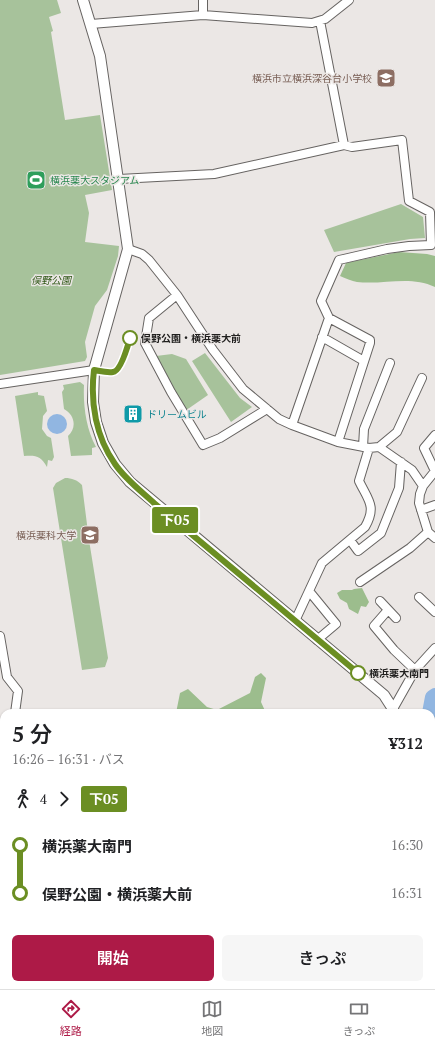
<!DOCTYPE html>
<html lang="ja">
<head>
<meta charset="utf-8">
<style>
	:root { --surface:#fff; --page:#f6f6f6; --text:#202124; --muted:#757577; --line:#e0e0e0; --accent:#ad1a47 }
	body { margin:0; font-family:"PT Serif","Noto Sans JP",serif; background:var(--page); color:var(--text); height:100vh; display:flex; flex-direction:column; font-size:15px; white-space:nowrap }
	* { box-sizing:border-box; margin:0 }
	p { font-size:13px; color:var(--muted) }
	.icon { flex:none; width:22px; height:22px; fill:none; stroke:currentColor; stroke-width:2; stroke-linecap:round; stroke-linejoin:round }
	.map { position:relative; flex:1; overflow:hidden }
	.sheet { position:absolute; left:0px; top:709px; width:435px; height:280px; display:flex; flex-direction:column; background:var(--surface); border-radius:12px 12px 0 0; box-shadow:0 1px 3px #0004 }
	.sheet>* { flex:none }
	.badge { padding:0 8px; border-radius:3px; font-size:14px; line-height:26px }
	.map>.badge { position:absolute; translate:-50% -50%; box-shadow:0 0 0 2px #fff }
	.legs { display:flex; align-items:center; gap:6px; height:44px; padding:0 12px; font-size:13px }
	.legs p { margin-inline-start:auto }
	.overview { display:flex; align-items:center; justify-content:space-between; height:68px; padding:0 12px }
	h1 { font-size:22px; font-weight:600; line-height:30px }
	.action { display:flex; gap:8px; margin-top:auto; padding:8px 12px }
	.action a { flex:1; height:46px; border-radius:6px; background:var(--accent); color:#fff; font-size:16px; font-weight:600; line-height:46px; text-align:center }
	.action a+a { background:var(--page); color:var(--text) }
	ul { padding:0 12px; list-style:none }
	li { display:flex; align-items:center; gap:14px; height:48px; font-size:15px }
	li i { display:grid; place-items:center; width:6px; height:100%; margin:0 5px; background:currentColor }
	li i::after { content:''; width:10px; height:10px; margin:-5px; border:3px solid; border-radius:50%; background:var(--surface) }
	li p { margin-inline-start:auto }
	li:first-child i { background:linear-gradient(#0000 50%,currentColor 0) }
	li:last-child i { background:linear-gradient(currentColor 50%,#0000 0) }
	.menu { display:flex; justify-content:space-around; align-items:center; height:56px; border-top:1px solid var(--line); background:var(--surface); font-size:11px; color:var(--muted) }
	.menu a { display:grid; justify-items:center; gap:2px }
	.menu .selected { color:var(--accent) }
	.map>svg:first-child { display:block }
	.green { fill:#a7c29b }
	.forest { fill:#9cbd8d }
	.water { fill:#91b6e1 }
	.lines { fill:none; stroke-linecap:round; stroke-linejoin:round }
	.river { stroke:#91b6e1; stroke-width:14 }
	.minor-casing { stroke:#666361; stroke-width:10 }
	.tertiary-casing { stroke:#666361; stroke-width:12 }
	.secondary-casing { stroke:#666361; stroke-width:13 }
	.minor { stroke:#fff; stroke-width:8 }
	.tertiary { stroke:#fff; stroke-width:10 }
	.secondary { stroke:#e3dbbc; stroke-width:11 }
	.line-1-casing { stroke:#fff; stroke-width:9 }
	.line-1 { stroke:#6b8e23; stroke-width:6 }
	.stop-1-dot { fill:#fff; stroke:#6b8e23; stroke-width:2 }
	.labels { text-anchor:middle; dominant-baseline:central; stroke-width:3; stroke-linejoin:round; paint-order:stroke }
	.education-label { font-size:10px; fill:#785e54; stroke:#ebe7e5; text-anchor:end }
	.leisure-label { font-size:10px; fill:#27864d; stroke:#ebe7e5; text-anchor:start }
	.park-label { font-size:10px; font-style:italic; fill:#2f5716; stroke:#ebe7e5 }
	.stop-label { font-size:10px; font-weight:bold; fill:#21201f; stroke:#ebe7e5; text-anchor:start }
	.culture-label { font-size:10px; fill:#0d838f; stroke:#ebe7e5; text-anchor:start }
</style>
</head>
<body>
<div class="map">
<svg width="435" height="989" viewBox="0 0 435 989">
	<rect width="100%" height="100%" fill="#ebe7e5"/>
	<!-- green -->
	<path class="green" d="M 0,0 L 57,0 L 61,13 L 49,17 L 53,31 L 51,32 L 65,120 L 100,115 L 112,190 L 85,195 L 89,213 L 85,242 L 119,246 L 118,256 L 107,290 L 95,306 L 85,342 L 87,357 L 85,361 L 0,375 Z
		M 401,204 L 423,217 L 425,238 L 410,239 L 334,252 L 324,230 Z
		M 205,353 L 240,398 L 252,407 L 231,422 L 192,361 Z
		M 172,354 L 186,359 L 208,395 L 185,411 L 156,356 Z
		M 80,382 L 84,385 C 83,405 86,429 96,447 L 92,448 L 92,455 L 71,456 L 68,436 C 77,428 75,415 64,409 L 62,392 L 64,389 L 63,385 Z
		M 38,392 L 38,395 L 44,396 L 47,411 L 43,416 L 42,429 L 47,436 L 51,438 L 54,457 L 52,461 L 48,460 L 47,467 C 41,456 36,455 24,456 L 15,396 Z
		M 65,478 C 72,478 77,480 82,485 L 89,540 L 108,658 L 105,667 L 82,670 L 53,488 L 56,483 Z"/>
	<!-- forest -->
	<path class="forest" d="M 399,252 L 427,254 L 435,256 L 435,287 C 410,275 384,285 357,282 C 352,281 345,278 340,276 L 346,263 Z
		M 362,588 L 369,602 L 366,607 L 361,606 L 358,614 L 349,609 L 347,603 L 340,599 L 337,593 L 342,590 L 352,590 L 354,589 Z
		M 261,673 L 266,678 L 261,702 L 266,713 L 176,713 L 180,693 L 188,689 L 207,707 L 217,710 L 250,693 L 255,677 Z
		M 0,803 L 4,809 L 4,895 L 0,893 Z"/>
	<!-- water -->
	<path class="water" d="M47 424a10 10 0 1 1 20 0a10 10 0 1 1-20 0Z"/>
	<g class="lines">
		<!-- river -->
		<path class="river" d="M 429,713 L 432,697 L 435,695
			M 431,951 L 435,946
			M 223,989 L 227,985
			M 403,989 L 406,985"/>
		<defs>
			<path id="minor" d="M 203,15 L 203,0
				M 91,24 L 203,15 L 312,23 L 325,19 L 349,0
				M 119,179 L 214,174 L 344,145 L 320,21
				M 128,249 L 142,254 L 149,260 L 177,295 L 213,350 L 243,389 L 279,419 L 292,425 L 338,442 L 369,448 L 379,447 L 412,470 L 423,486 L 420,494 L 419,503 L 428,532 L 435,538
				M 177,295 L 149,318 L 145,343 L 171,392 L 203,445 L 220,438 L 267,409
				M 329,318 L 370,340 L 370,343 L 338,442
				M 322,337 L 364,361
				M 0,384 L 94,370
				M 292,425 L 329,318 L 321,301 L 339,260 L 387,249 L 409,246 L 431,245 L 430,212 L 409,201 L 402,140 L 352,147 L 344,145
				M 363,447 L 364,429 L 390,363
				M 379,447 L 397,432 L 422,378
				M 423,486 L 435,471 L 424,448 L 435,435
				M 421,510 L 435,505
				M 350,540 L 358,551 L 381,533 L 399,488 L 401,462
				M 360,582 L 410,548 L 428,532
				M 309,591 L 336,624 L 317,640
				M 419,597 L 435,612
				M 380,601 L 396,618
				M 388,610 L 374,626 L 394,650 L 415,670
				M 295,621 L 322,563 L 365,527 C 377,506 368,500 359,481 L 369,448
				M 0,636 L 7,677 L 18,691 L 15,713
				M 393,709 L 415,670 L 435,648
				M 431,967 L 435,962
				M 149,985 L 153,989
				M 269,985 L 275,989
				M 240,989 L 243,985
				M 291,989 L 293,985
				M 335,989 L 337,985
				M 376,989 L 379,985
				M 414,989 L 417,985"/>
			<path id="tertiary" d="M 83,0 L 100,56 L 128,249 L 94,370 L 93,402 L 96,422 L 103,443 L 115,464 L 130,482 L 384,695 L 393,709 L 394,713"/>
			<path id="secondary" d="M 431,779 L 435,785
				M 0,919 L 4,921"/>
		</defs>
		<!-- minor casing -->
		<use href="#minor" class="minor-casing"/>
		<!-- tertiary casing -->
		<use href="#tertiary" class="tertiary-casing"/>
		<!-- secondary casing -->
		<use href="#secondary" class="secondary-casing"/>
		<!-- minor -->
		<use href="#minor" class="minor"/>
		<!-- tertiary -->
		<use href="#tertiary" class="tertiary"/>
		<!-- secondary -->
		<use href="#secondary" class="secondary"/>
	</g>
	<g class="lines">
		<defs>
			<path id="line-1" d="M 130,338 C 128,345 121,371 113,372 C 107,373 100,371 94,370 C 90,403 96,437 115,464 C 125,479 141,491 154,503 L 358,673"/>
		</defs>
		<!-- line-1 casing -->
		<use href="#line-1" class="line-1-casing"/>
		<!-- line-1 -->
		<use href="#line-1" class="line-1"/>
	</g>
	<!-- icons -->
	<defs>
		<symbol id="school-square" viewBox="-11 -11 22 22"><rect x="-9" y="-9" width="18" height="18" rx="4" fill="#8d6e63" stroke="#ebe7e5"/><path d="M0-5L7-2L0 1L-7-2ZM-4 1L0 2.5L4 1V4Q0 6-4 4Z" fill="#fff"/></symbol>
		<symbol id="stadium-square" viewBox="-11 -11 22 22"><rect x="-9" y="-9" width="18" height="18" rx="4" fill="#2e9e5b" stroke="#ebe7e5"/><path d="M0-5a6.5 5 0 1 0 0 10a6.5 5 0 1 0 0-10ZM-3.5-1.8h7v3.6h-7Z" fill="#fff"/></symbol>
		<symbol id="building-square" viewBox="-11 -11 22 22"><rect x="-9" y="-9" width="18" height="18" rx="4" fill="#0f9aa8" stroke="#ebe7e5"/><path d="M-4-6H4V6H1V3H-1V6H-4ZM-2.5-4.3h1.7v1.8h-1.7ZM.8-4.3h1.7v1.8H.8ZM-2.5-1h1.7V.8h-1.7ZM.8-1h1.7V.8H.8Z" fill="#fff"/></symbol>
		<symbol id="university-square" viewBox="-11 -11 22 22"><rect x="-9" y="-9" width="18" height="18" rx="4" fill="#8d6e63" stroke="#ebe7e5"/><path d="M0-5L7-2L0 1L-7-2ZM-4 1L0 2.5L4 1V4Q0 6-4 4Z" fill="#fff"/></symbol>
	</defs>
	<g fill-rule="evenodd">
		<use href="#school-square" x="375" y="67" width="22" height="22"/>
		<use href="#stadium-square" x="25" y="169" width="22" height="22"/>
		<use href="#building-square" x="122" y="403" width="22" height="22"/>
		<use href="#university-square" x="79" y="524" width="22" height="22"/>
	</g>
	<!-- markers -->
	<g class="stop-1-dot">
		<circle cx="130" cy="338" r="7"/>
		<circle cx="358" cy="673" r="7"/>
	</g>
	<g class="labels">
		<!-- education labels -->
		<g class="education-label">
			<text x="372" y="78">横浜市立横浜深谷台小学校</text>
			<text x="76" y="535">横浜薬科大学</text>
		</g>
		<!-- leisure labels -->
		<g class="leisure-label">
			<text x="50" y="180">横浜薬大スタジアム</text>
		</g>
		<!-- park labels -->
		<g class="park-label">
			<text x="51" y="280">俣野公園</text>
		</g>
		<!-- stop labels -->
		<g class="stop-label">
			<text x="141" y="338">俣野公園・横浜薬大前</text>
			<text x="369" y="673">横浜薬大南門</text>
		</g>
		<!-- culture labels -->
		<g class="culture-label">
			<text x="147" y="414">ドリームビル</text>
		</g>
	</g>
</svg>
<b class="badge" style="left:175px;top:520px;background:#6b8e23;color:#fff">下05</b>
<section class="sheet">
<div class="overview"><div><h1>5 分</h1><p>16:26 – 16:31 · バス</p></div><b>¥312</b></div>
<div class="legs"><svg class="icon" aria-label="walk" viewBox="0 0 24 24"><circle cx="13" cy="4" r="2"/><path d="M13 8l-2 6 4 7M11 14l-3 7M7 12l3-4h3l4 4"/></svg>4<svg class="icon" aria-label="forward" viewBox="0 0 24 24"><path d="M9 5l7 7-7 7"/></svg><b class="badge" style="background:#6b8e23;color:#fff">下05</b></div>
<ul>
<li><i style="color:#6b8e23"></i><b>横浜薬大南門</b><p>16:30</p></li>
<li><i style="color:#6b8e23"></i><b>俣野公園・横浜薬大前</b><p>16:31</p></li>
</ul>
<div class="action"><a>開始</a><a>きっぷ</a></div>
</section>
</div>
<nav class="menu">
<a class="selected"><svg class="icon" aria-label="directions" viewBox="0 0 24 24"><path d="M12 3l9 9-9 9-9-9zM9 14v-3h6M13 9l2 2-2 2"/></svg>経路</a>
<a><svg class="icon" aria-label="map" viewBox="0 0 24 24"><path d="M3 6l6-2 6 2 6-2v14l-6 2-6-2-6 2zM9 4v14M15 6v14"/></svg>地図</a>
<a><svg class="icon" aria-label="tickets" viewBox="0 0 24 24"><path d="M3 7h18v10H3zM15 7v10"/></svg>きっぷ</a>
</nav>
</body>
</html>
